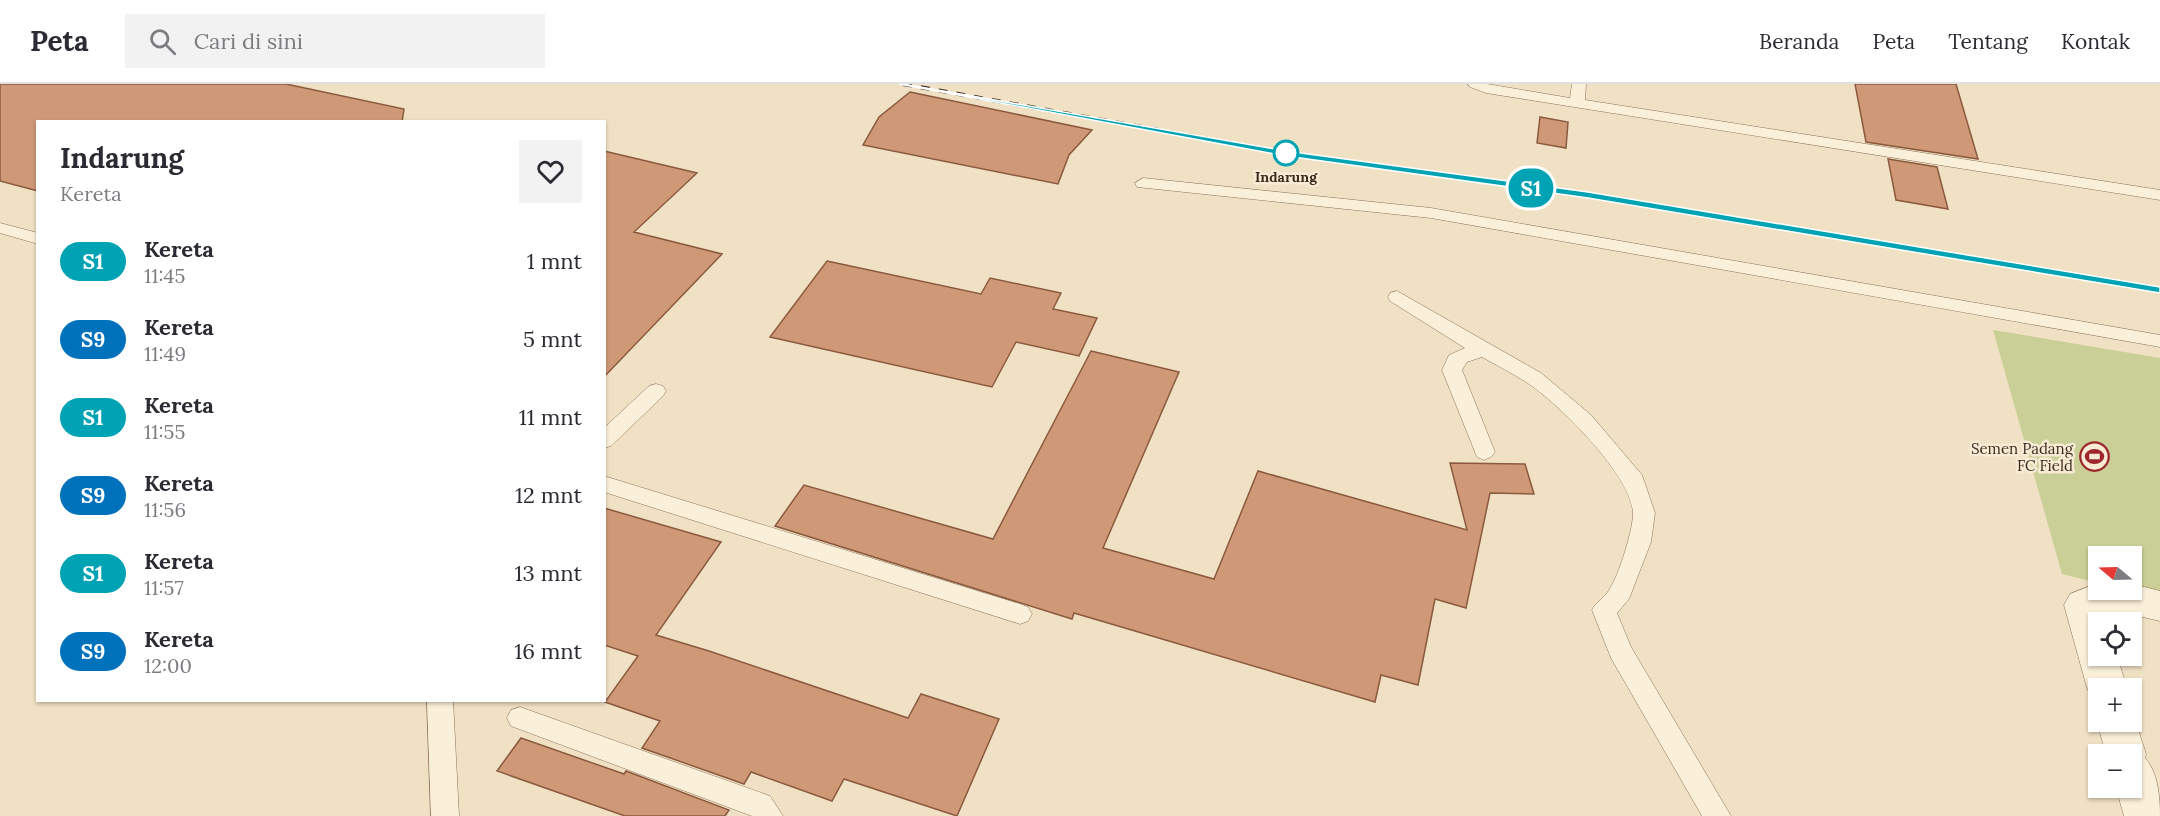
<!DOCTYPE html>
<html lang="id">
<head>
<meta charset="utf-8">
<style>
	:root { --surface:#fff; --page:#f2f2f3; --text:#2b2b33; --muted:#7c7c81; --line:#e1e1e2 }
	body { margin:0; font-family:Lora,serif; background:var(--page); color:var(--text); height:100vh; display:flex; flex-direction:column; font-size:22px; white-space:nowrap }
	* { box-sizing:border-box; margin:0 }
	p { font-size:20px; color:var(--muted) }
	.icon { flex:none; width:33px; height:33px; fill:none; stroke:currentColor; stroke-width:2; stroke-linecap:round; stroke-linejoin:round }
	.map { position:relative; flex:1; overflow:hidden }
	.panel { position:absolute; left:36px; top:36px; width:570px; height:582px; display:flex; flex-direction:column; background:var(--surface); border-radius:0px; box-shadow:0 2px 4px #0004 }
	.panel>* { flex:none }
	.badge { padding:0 12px; border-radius:20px; font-size:21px; line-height:39px }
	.needle { width:39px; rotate:289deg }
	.controls { position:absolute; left:2088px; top:462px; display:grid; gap:12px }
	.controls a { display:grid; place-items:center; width:54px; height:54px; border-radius:0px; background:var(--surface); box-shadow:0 2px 4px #0004; font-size:30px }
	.map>.badge { position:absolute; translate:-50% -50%; box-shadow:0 0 0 3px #fff }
	.round { display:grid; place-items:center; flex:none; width:63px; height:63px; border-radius:0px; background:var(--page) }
	.summary { display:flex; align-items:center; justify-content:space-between; height:102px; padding:0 24px }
	h1 { font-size:28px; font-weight:700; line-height:45px }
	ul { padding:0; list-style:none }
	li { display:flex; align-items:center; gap:18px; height:78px; padding:0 24px }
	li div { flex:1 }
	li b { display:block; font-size:22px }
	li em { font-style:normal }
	li .badge { min-width:66px; font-weight:700; text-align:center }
	header { display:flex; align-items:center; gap:36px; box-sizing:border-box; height:84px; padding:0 30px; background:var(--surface); border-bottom:2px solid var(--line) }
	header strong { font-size:28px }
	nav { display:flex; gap:33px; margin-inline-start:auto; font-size:21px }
	.search { width:420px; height:54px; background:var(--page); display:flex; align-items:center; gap:15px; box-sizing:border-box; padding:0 21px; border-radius:0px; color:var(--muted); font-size:22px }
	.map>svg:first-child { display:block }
	.green { fill:#cacf97 }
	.building { fill:#cf9978; stroke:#8b5a3e; stroke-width:1.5 }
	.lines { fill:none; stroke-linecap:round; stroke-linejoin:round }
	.service-casing { stroke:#8b7259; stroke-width:1 }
	.minor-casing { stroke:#8b7259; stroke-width:1 }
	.service { fill:#faefd8; fill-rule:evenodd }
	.minor { fill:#faefd8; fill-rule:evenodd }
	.rail { stroke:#3b2b1e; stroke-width:4; stroke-dasharray:9 9; stroke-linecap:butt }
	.line { fill:#00a3b4; stroke:#fff; stroke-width:1.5 }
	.stop-dot { fill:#fff; stroke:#00a3b4; stroke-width:3 }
	.labels { text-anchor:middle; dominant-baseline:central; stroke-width:5; stroke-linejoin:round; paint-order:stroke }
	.far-stop-label { font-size:14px; font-weight:bold; fill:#3b2b1e; stroke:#f7ebd4 }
	.poi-label { font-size:15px; fill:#3b2b1e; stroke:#f7ebd4; text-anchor:end }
</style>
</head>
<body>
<header>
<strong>Peta</strong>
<div class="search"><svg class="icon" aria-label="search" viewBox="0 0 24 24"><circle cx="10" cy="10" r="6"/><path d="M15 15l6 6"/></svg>Cari di sini</div>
<nav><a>Beranda</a><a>Peta</a><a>Tentang</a><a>Kontak</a></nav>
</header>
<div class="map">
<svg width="2160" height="732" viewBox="0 0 2160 732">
	<rect width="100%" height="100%" fill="#f0e1c4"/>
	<!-- green -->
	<path class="green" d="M 1993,246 L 2160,274 L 2160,513 L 2127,506 L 2132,506 L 2132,472 L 2098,472 L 2098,499 L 2062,490 Z"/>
	<!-- building -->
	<path class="building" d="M 0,0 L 286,0 L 404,25 L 402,38 L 38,38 L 38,107 L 0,97 Z
		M 1855,0 L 1956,0 L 1978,75 L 1866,58 Z
		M 910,8 L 1092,46 L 1069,71 L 1058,100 L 863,61 L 879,33 Z
		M 1540,33 L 1568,38 L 1566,64 L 1537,59 Z
		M 604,67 L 697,89 L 634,148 L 722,170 L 604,293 Z
		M 1888,75 L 1937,83 L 1948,125 L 1896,116 Z
		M 827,177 L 981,210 L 990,194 L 1061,209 L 1053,225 L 1097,234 L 1079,272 L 1016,258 L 992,303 L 770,253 Z
		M 1091,267 L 1179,288 L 1103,464 L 1214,495 L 1258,387 L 1467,446 L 1450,379 L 1525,380 L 1534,410 L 1490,409 L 1466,524 L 1435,515 L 1418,601 L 1381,591 L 1375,618 L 1074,529 L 1072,535 L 775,442 L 804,401 L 993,455 Z
		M 604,424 L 721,458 L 656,551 L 709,567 L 908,634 L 921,610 L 999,635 L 957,732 L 844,695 L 832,717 L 751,688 L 744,700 L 642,664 L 660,637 L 605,618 L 638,572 L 604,561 Z
		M 521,654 L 624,690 L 626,687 L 729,726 L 725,732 L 625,732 L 497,687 Z"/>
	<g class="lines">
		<defs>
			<path id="service" d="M 1468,0 L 1487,0 L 1570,14 L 1572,0 L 1586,0 L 1585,16 L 2160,106 L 2160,116 L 1486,9 L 1470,3 Z
				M 1143,94 L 1431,124 L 2160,251 L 2160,263 L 1431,134 L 1137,103 L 1135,99 Z
				M 0,139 L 38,149 L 38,160 L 0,149 Z
				M 1397,207 L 1541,289 L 1591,331 L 1642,391 L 1655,429 L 1651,458 L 1629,515 L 1617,529 L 1631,563 L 1731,732 L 1702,732 L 1611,574 L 1592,526 C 1596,518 1602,516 1607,509 C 1618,495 1632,449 1633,431 C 1634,393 1557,318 1526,298 C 1512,289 1496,281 1482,273 L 1467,278 L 1462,286 L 1495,368 L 1491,373 L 1484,376 L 1477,373 L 1442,286 L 1449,271 L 1465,264 L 1390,217 L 1388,213 L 1390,209 Z
				M 656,300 L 663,302 L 666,307 L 663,312 L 611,362 L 604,364 L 604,344 L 649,302 Z
				M 604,392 L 1020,520 L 1028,523 L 1032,530 L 1028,537 L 1020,540 L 604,408 Z
				M 427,616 L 453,616 L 459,732 L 431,732 Z
				M 520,623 L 770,712 L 783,732 L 752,732 L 511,642 L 507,634 L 511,626 Z"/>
			<path id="minor" d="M 2098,499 L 2098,506 L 2132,506 L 2132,500 L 2160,507 L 2160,537 L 2121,528 L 2104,528 L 2107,538 L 2098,538 L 2098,572 L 2117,572 L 2127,604 L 2098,604 L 2098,618 L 2093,616 L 2087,604 L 2064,521 L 2070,510 Z
				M 2132,626 L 2146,670 L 2145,674 C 2158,688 2160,713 2160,732 L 2124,732 L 2116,704 L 2132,704 L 2132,670 L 2106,670 L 2097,638 L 2098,635 L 2098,638 L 2132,638 Z"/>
		</defs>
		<!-- service casing -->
		<use href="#service" class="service-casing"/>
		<!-- minor casing -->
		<use href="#minor" class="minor-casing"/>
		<!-- service -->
		<use href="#service" class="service"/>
		<!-- minor -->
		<use href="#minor" class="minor"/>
		<!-- rail -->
		<path class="rail" d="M 903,0 L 1286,69 L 1589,111 L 2160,206"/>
	</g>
	<!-- line -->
	<path class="line" d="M 899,0 L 903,0 L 1286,67 L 1588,108 L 2160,203 L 2160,209 L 1588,114 L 1286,72 Z"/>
	<!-- icons -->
	<defs>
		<symbol id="stadium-ring" viewBox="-11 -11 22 22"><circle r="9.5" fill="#f7ebd4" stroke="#9d272c" stroke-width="1.5"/><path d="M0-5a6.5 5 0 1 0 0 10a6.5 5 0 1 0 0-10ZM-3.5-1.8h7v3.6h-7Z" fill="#9d272c"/></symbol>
	</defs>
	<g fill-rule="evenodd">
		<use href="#stadium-ring" x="2078" y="356" width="33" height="33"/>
	</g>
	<!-- markers -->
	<circle class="stop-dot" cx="1286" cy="69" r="12"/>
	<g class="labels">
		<!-- far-stop labels -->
		<g class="far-stop-label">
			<text x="1286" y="93">Indarung</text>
		</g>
		<!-- poi labels -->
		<g class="poi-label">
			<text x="2073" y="364">Semen Padang<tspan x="2073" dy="17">FC Field</tspan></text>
		</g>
	</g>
</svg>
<div class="controls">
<a><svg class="needle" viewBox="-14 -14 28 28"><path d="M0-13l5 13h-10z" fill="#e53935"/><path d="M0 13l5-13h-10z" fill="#7c7c81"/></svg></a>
<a><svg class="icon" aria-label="locate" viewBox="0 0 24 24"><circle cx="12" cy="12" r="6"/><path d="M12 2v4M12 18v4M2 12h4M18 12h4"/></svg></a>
<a>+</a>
<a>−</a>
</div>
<b class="badge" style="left:1531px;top:104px;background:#00a3b4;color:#fff">S1</b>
<section class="panel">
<div class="summary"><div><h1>Indarung</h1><p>Kereta</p></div><a class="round"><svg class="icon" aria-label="heart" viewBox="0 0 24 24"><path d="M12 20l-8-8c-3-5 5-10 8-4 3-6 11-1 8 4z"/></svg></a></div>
<ul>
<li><span class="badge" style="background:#00a3b4;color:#fff">S1</span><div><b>Kereta</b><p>11:45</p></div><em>1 mnt</em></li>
<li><span class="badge" style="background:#0072bc;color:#fff">S9</span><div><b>Kereta</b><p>11:49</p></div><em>5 mnt</em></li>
<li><span class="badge" style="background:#00a3b4;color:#fff">S1</span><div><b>Kereta</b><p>11:55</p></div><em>11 mnt</em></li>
<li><span class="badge" style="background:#0072bc;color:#fff">S9</span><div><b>Kereta</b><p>11:56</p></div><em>12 mnt</em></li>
<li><span class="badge" style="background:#00a3b4;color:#fff">S1</span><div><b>Kereta</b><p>11:57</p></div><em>13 mnt</em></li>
<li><span class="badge" style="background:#0072bc;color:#fff">S9</span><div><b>Kereta</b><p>12:00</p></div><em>16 mnt</em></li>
</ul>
</section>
</div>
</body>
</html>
